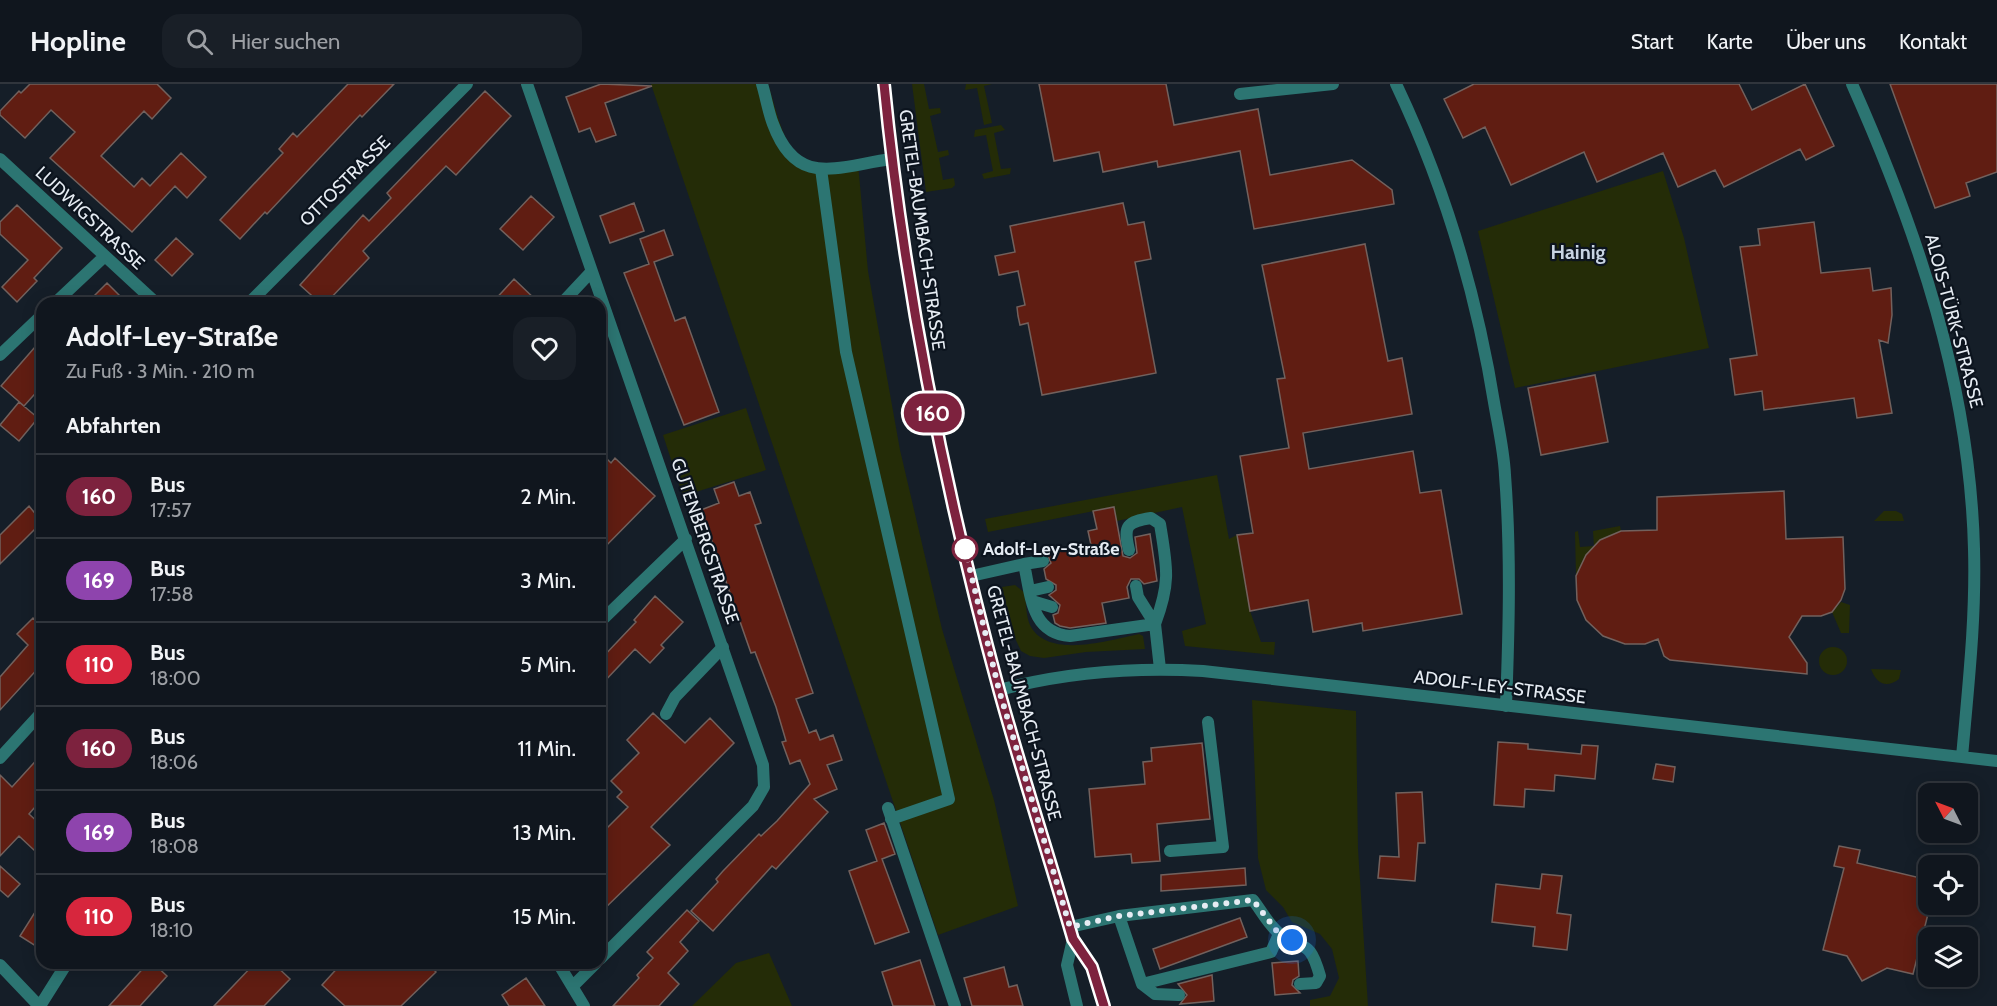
<!DOCTYPE html>
<html lang="de">
<head>
<meta charset="utf-8">
<style>
	:root { --surface:#10161e; --page:#191f27; --text:#f1f3f6; --muted:#9c9fa4; --line:#30353c }
	body { margin:0; font-family:Cabin,sans-serif; background:var(--page); color:var(--text); height:100vh; display:flex; flex-direction:column; font-size:22px; white-space:nowrap }
	* { box-sizing:border-box; margin:0 }
	p { font-size:20px; color:var(--muted) }
	.icon { flex:none; width:33px; height:33px; fill:none; stroke:currentColor; stroke-width:2; stroke-linecap:round; stroke-linejoin:round }
	.map { position:relative; flex:1; overflow:hidden }
	.panel { position:absolute; left:36px; top:213px; width:570px; height:672px; display:flex; flex-direction:column; background:var(--surface); border-radius:18px; box-shadow:0 3px 15px #0003,0 0 0 2px var(--line) }
	.panel>* { flex:none }
	.badge { padding:0 12px; border-radius:20px; font-size:21px; line-height:39px }
	.needle { width:39px; rotate:312deg }
	.tools { position:absolute; left:1918px; top:699px; display:grid; gap:12px }
	.tools a { display:grid; place-items:center; width:60px; height:60px; border-radius:12px; background:var(--surface); box-shadow:0 3px 15px #0003,0 0 0 2px var(--line); font-size:30px }
	.you { position:absolute; width:30px; height:30px; margin:-15px; border:4px solid #fff; border-radius:50%; background:#1a73e8; box-shadow:0 0 0 9px #1a73e833 }
	.map>.badge { position:absolute; translate:-50% -50%; box-shadow:0 0 0 3px #fff }
	h2 { padding:0 30px; font-size:22px; line-height:54px }
	.round { display:grid; place-items:center; flex:none; width:63px; height:63px; border-radius:18px; background:var(--page) }
	.summary { display:flex; align-items:center; justify-content:space-between; height:102px; padding:0 30px }
	h1 { font-size:28px; font-weight:800; line-height:45px }
	ul { padding:0; list-style:none }
	li { display:flex; align-items:center; gap:18px; height:84px; padding:0 30px; border-top:2px solid var(--line) }
	li div { flex:1 }
	li b { display:block; font-size:22px }
	li em { font-style:normal }
	li .badge { min-width:66px; font-weight:700; text-align:center }
	header { display:flex; align-items:center; gap:36px; box-sizing:border-box; height:84px; padding:0 30px; background:var(--surface); border-bottom:2px solid var(--line) }
	header strong { font-size:28px }
	nav { display:flex; gap:33px; margin-inline-start:auto; font-size:21px }
	.search { width:420px; height:54px; background:var(--page); display:flex; align-items:center; gap:15px; box-sizing:border-box; padding:0 21px; border-radius:18px; color:var(--muted); font-size:22px }
	.map>svg:first-child { display:block }
	.green { fill:#242c07 }
	.building { fill:#601d12; stroke:#72615d; stroke-width:1.5 }
	.lines { fill:none; stroke-linecap:round; stroke-linejoin:round }
	.service { stroke:#2c7572; stroke-width:12 }
	.minor { stroke:#2c7572; stroke-width:12 }
	.line-casing { stroke:#fff; stroke-width:14 }
	.line { stroke:#7d223e; stroke-width:9 }
	.walk { stroke:#e6ecf3; stroke-width:6; stroke-dasharray:0 10.8 }
	.stop-dot { fill:#fff; stroke:#7d223e; stroke-width:3 }
	.labels { text-anchor:middle; dominant-baseline:central; stroke-width:4.5; stroke-linejoin:round; paint-order:stroke }
	.street-label { font-size:18px; fill:#e6ecf3; stroke:#0c141e }
	.stop-label { font-size:18px; font-weight:bold; fill:#e6ecf3; stroke:#0c141e; text-anchor:start }
	.neighbourhood-label { font-size:20px; font-weight:bold; fill:#c8d4e2; stroke:#0c141e }
</style>
</head>
<body>
<header>
<strong>Hopline</strong>
<div class="search"><svg class="icon" aria-label="search" viewBox="0 0 24 24"><circle cx="10" cy="10" r="6"/><path d="M15 15l6 6"/></svg>Hier suchen</div>
<nav><a>Start</a><a>Karte</a><a>Über uns</a><a>Kontakt</a></nav>
</header>
<div class="map">
<svg width="1997" height="922" viewBox="0 0 1997 922">
	<rect width="100%" height="100%" fill="#151e28"/>
	<!-- green -->
	<path class="green" d="M 651,0 L 768,0 C 778,29 784,77 820,85 C 831,87 847,81 858,80 L 868,187 L 900,366 L 942,545 L 994,716 L 1018,822 L 938,851 Z
		M 912,0 L 924,0 L 929,25 L 940,24 L 941,29 L 930,32 L 938,68 L 948,66 L 949,71 L 939,74 L 943,96 L 954,94 L 955,101 L 952,104 L 926,108 Z
		M 966,0 L 992,0 L 984,2 L 992,39 L 984,41 L 977,4 L 965,6 Z
		M 1001,41 L 1005,46 L 994,49 L 1001,85 L 1011,84 L 1010,90 L 984,95 L 982,90 L 993,87 L 986,51 L 974,53 L 975,46 Z
		M 1663,87 L 1684,154 L 1709,264 L 1515,304 L 1478,147 Z
		M 746,324 L 766,386 L 683,412 L 663,351 Z
		M 1217,391 L 1229,455 L 1237,451 L 1250,527 L 1261,558 L 1275,558 L 1274,571 L 1185,562 L 1182,547 L 1206,540 L 1182,423 L 1117,437 L 1114,423 L 988,448 L 985,435 Z
		M 1884,427 L 1896,427 L 1902,430 L 1904,437 L 1874,437 Z
		M 1620,442 L 1621,447 C 1597,457 1587,468 1576,492 L 1575,448 L 1578,447 L 1580,463 L 1594,462 L 1593,447 Z
		M 1015,501 L 1025,509 C 1026,519 1026,532 1030,541 C 1047,576 1110,556 1139,550 L 1143,552 L 1145,565 L 1086,568 L 1044,574 L 1030,572 L 1021,567 L 1014,552 L 1002,503 Z
		M 1841,518 L 1850,521 L 1849,549 L 1841,549 L 1832,528 Z
		M1819 577a14 14 0 1 1 28 0a14 14 0 1 1-28 0Z
		M 1871,585 L 1901,586 L 1899,595 C 1886,605 1876,599 1871,585 Z
		M 1252,616 L 1356,627 L 1358,765 L 1368,922 L 1310,922 L 1310,916 L 1330,912 L 1339,894 L 1332,865 L 1320,850 L 1292,838 L 1283,823 L 1266,806 L 1258,774 Z
		M 769,869 L 792,922 L 692,922 L 736,879 Z"/>
	<!-- building -->
	<path class="building" d="M 30,0 L 157,0 L 171,14 L 152,35 L 144,27 L 101,72 L 134,103 L 142,94 L 150,102 L 181,69 L 206,93 L 187,114 L 175,102 L 132,148 L 50,74 L 75,48 L 51,26 L 25,54 L 0,31 L 0,27 L 19,7 L 21,9 Z
		M 348,0 L 394,0 L 362,33 L 360,31 L 267,130 L 265,128 L 240,155 L 220,136 L 283,69 L 279,65 L 293,49 L 297,53 Z
		M 601,0 L 652,2 L 605,19 L 616,51 L 596,58 L 590,44 L 579,48 L 566,13 Z
		M 1039,0 L 1166,0 L 1174,41 L 1258,25 L 1270,91 L 1352,76 L 1392,106 L 1394,120 L 1254,145 L 1240,67 L 1158,83 L 1157,77 L 1103,88 L 1099,68 L 1054,77 Z
		M 1474,0 L 1739,0 L 1752,26 L 1805,0 L 1834,62 L 1806,76 L 1800,65 L 1724,103 L 1715,86 L 1678,103 L 1663,69 L 1597,98 L 1584,68 L 1511,101 L 1485,43 L 1463,54 L 1444,15 Z
		M 1890,0 L 1997,0 L 1997,88 L 1966,99 L 1970,112 L 1935,124 Z
		M 485,7 L 511,32 L 456,91 L 446,82 L 363,167 L 369,174 L 326,219 L 320,219 L 300,201 L 363,131 L 369,137 L 391,114 L 387,109 Z
		M 531,112 L 554,133 L 523,166 L 500,145 Z
		M 634,119 L 644,147 L 610,159 L 600,132 Z
		M 1123,119 L 1128,141 L 1144,138 L 1151,175 L 1135,178 L 1156,289 L 1042,311 L 1028,239 L 1020,241 L 1018,232 L 1017,223 L 1025,221 L 1018,187 L 999,191 L 995,172 L 1015,168 L 1010,142 Z
		M 17,121 L 62,164 L 34,194 L 37,197 L 17,218 L 2,203 L 28,176 L 0,150 L 0,138 Z
		M 1814,138 L 1821,189 L 1870,184 L 1873,207 L 1891,204 L 1892,231 L 1888,259 L 1879,256 L 1892,329 L 1857,334 L 1854,314 L 1764,326 L 1762,307 L 1735,311 L 1730,275 L 1757,271 L 1740,163 L 1760,161 L 1758,145 Z
		M 664,146 L 673,171 L 654,178 L 675,237 L 685,233 L 719,328 L 684,341 L 624,189 L 649,180 L 640,155 Z
		M 176,154 L 193,170 L 172,192 L 155,176 Z
		M 1365,160 L 1388,277 L 1402,274 L 1412,330 L 1303,349 L 1309,385 L 1413,367 L 1420,409 L 1441,406 L 1462,530 L 1363,547 L 1362,539 L 1313,548 L 1308,516 L 1250,527 L 1237,451 L 1253,449 L 1240,372 L 1289,364 L 1277,295 L 1285,294 L 1262,181 Z
		M 514,195 L 539,219 L 492,219 Z
		M 107,199 L 127,219 L 87,219 Z
		M 42,255 L 42,302 L 24,322 L 1,302 Z
		M 1595,291 L 1608,358 L 1541,371 L 1528,304 Z
		M 19,318 L 38,334 L 19,357 L 0,341 Z
		M 600,368 L 611,379 L 615,374 L 655,412 L 600,468 Z
		M 734,398 L 739,412 L 750,408 L 761,439 L 755,441 L 813,609 L 796,615 L 809,649 L 816,646 L 820,656 L 833,651 L 842,676 L 827,681 L 837,705 L 814,715 L 828,728 L 776,785 L 772,782 L 713,847 L 691,827 L 718,798 L 716,795 L 723,787 L 759,750 L 761,752 L 777,737 L 810,700 L 800,676 L 790,680 L 782,658 L 786,657 L 776,623 L 755,568 L 751,569 L 701,426 L 719,419 L 714,405 Z
		M 1784,407 L 1786,455 L 1843,453 L 1845,505 L 1841,516 L 1832,528 L 1821,532 L 1802,532 L 1789,553 L 1807,579 L 1807,590 L 1670,576 L 1664,572 L 1658,555 L 1645,560 L 1625,560 L 1603,552 L 1586,536 L 1577,516 L 1576,492 L 1586,471 L 1600,456 L 1621,447 L 1657,446 L 1657,413 Z
		M 29,422 L 42,438 L 0,480 L 0,451 Z
		M 1114,423 L 1123,472 L 1130,474 L 1137,469 L 1135,453 L 1150,450 L 1157,497 L 1144,500 L 1139,495 L 1131,495 L 1127,503 L 1129,514 L 1102,519 L 1106,539 L 1070,544 L 1060,542 L 1055,539 L 1053,531 L 1058,529 L 1060,521 L 1049,511 L 1056,506 L 1056,501 L 1046,495 L 1044,485 L 1051,479 L 1047,470 L 1091,461 L 1088,447 L 1097,445 L 1093,427 Z
		M 655,512 L 683,538 L 661,561 L 664,564 L 650,579 L 635,565 L 600,602 L 600,576 L 636,538 L 634,536 Z
		M 33,534 L 42,543 L 42,580 L 0,626 L 0,593 L 28,561 L 17,550 Z
		M 653,629 L 685,659 L 710,634 L 734,659 L 651,743 L 670,761 L 600,829 L 600,751 L 628,723 L 617,713 L 622,708 L 611,697 L 639,669 L 627,656 Z
		M 1498,658 L 1528,660 L 1528,665 L 1581,670 L 1582,661 L 1598,662 L 1595,695 L 1555,691 L 1554,707 L 1525,705 L 1524,723 L 1494,721 Z
		M 1202,659 L 1210,735 L 1157,740 L 1160,777 L 1132,779 L 1131,770 L 1095,773 L 1089,705 L 1145,700 L 1143,678 L 1152,677 L 1151,664 Z
		M 42,670 L 42,715 L 29,730 L 42,742 L 42,759 L 35,767 L 19,752 L 0,772 L 0,691 L 12,703 Z
		M 1656,680 L 1675,683 L 1673,698 L 1653,695 Z
		M 1422,708 L 1425,759 L 1418,759 L 1415,797 L 1378,794 L 1380,772 L 1399,773 L 1396,709 Z
		M 884,739 L 895,770 L 882,775 L 909,848 L 875,860 L 849,787 L 877,777 L 866,746 Z
		M 1839,762 L 1860,766 L 1857,779 L 1929,796 L 1929,826 L 1913,890 L 1887,884 L 1862,897 L 1847,872 L 1823,866 L 1844,784 L 1834,782 Z
		M 0,782 L 20,800 L 8,813 L 0,806 Z
		M 1245,784 L 1246,801 L 1161,807 L 1161,791 Z
		M 1542,790 L 1562,792 L 1557,829 L 1571,831 L 1567,866 L 1533,862 L 1535,843 L 1492,838 L 1496,800 L 1540,805 Z
		M 42,817 L 42,866 L 20,852 Z
		M 687,826 L 699,837 L 680,858 L 688,867 L 668,889 L 679,900 L 659,922 L 613,922 L 639,894 L 637,891 L 653,874 L 647,868 Z
		M 1240,834 L 1247,853 L 1160,885 L 1153,865 Z
		M 920,876 L 935,922 L 893,922 L 882,888 Z
		M 1298,877 L 1299,892 L 1293,896 L 1292,901 L 1300,909 L 1275,911 L 1272,879 Z
		M 148,879 L 153,879 L 167,892 L 140,922 L 109,922 Z
		M 255,879 L 273,879 L 290,895 L 264,922 L 214,922 Z
		M 342,879 L 427,879 L 436,888 L 401,922 L 345,922 L 322,901 Z
		M 1004,883 L 1009,903 L 1017,901 L 1023,922 L 972,922 L 964,894 Z
		M 1212,891 L 1214,917 L 1180,920 L 1187,911 L 1178,900 Z
		M 526,894 L 545,922 L 509,922 L 502,911 Z"/>
	<g class="lines">
		<!-- service -->
		<path class="service" d="M 762,0 C 766,13 768,27 773,40 C 797,105 837,82 892,75
			M 1240,10 L 1333,0
			M 821,85 L 846,268 L 949,715 L 891,735
			M 1129,466 C 1123,441 1127,438 1151,434 L 1160,440 C 1167,483 1171,498 1155,540 L 1138,513 L 1136,502
			M 1024,480 L 1043,477
			M 971,492 L 1024,480 C 1031,512 1031,549 1070,552 L 1155,540 L 1160,585
			M 1030,507 L 1048,503
			M 1032,517 L 1052,523
			M 666,630 L 675,613 L 723,563
			M 888,724 L 955,922
			M 1170,767 L 1223,763 L 1208,638
			M 1119,832 L 1142,900 L 1155,910 L 1179,911
			M 1070,843 L 1119,832 L 1253,816 C 1261,826 1269,842 1280,850 C 1304,868 1309,853 1320,892 L 1316,899 L 1300,900
			M 1142,900 L 1271,868 L 1279,850"/>
		<!-- minor -->
		<path class="minor" d="M 527,0 L 763,681 L 764,703 L 753,722 L 600,875
			M 884,0 C 904,205 945,407 999,606 C 1022,690 1049,772 1073,855 L 1092,883 L 1104,922
			M 1396,0 C 1445,103 1477,211 1495,324 C 1499,346 1504,369 1505,391 C 1511,469 1509,545 1506,622
			M 1852,0 C 1918,148 1970,302 1974,465 C 1976,535 1968,604 1962,673
			M 0,75 L 156,219
			M 55,219 L 105,172
			M 249,219 L 467,0
			M 562,219 L 591,188
			M 0,271 L 42,231
			M 600,538 L 686,455
			M 999,606 C 1067,588 1133,583 1203,587 L 1997,677
			M 0,674 L 42,628
			M 1073,855 L 1067,881 L 1077,922
			M 558,879 L 584,922
			M 0,881 L 39,922
			M 574,901 L 596,879
			M 40,922 L 67,879"/>
	</g>
	<g class="lines">
		<defs>
			<path id="line" d="M 884,0 C 904,205 945,407 999,606 C 1022,690 1049,772 1073,855 L 1092,883 L 1104,922"/>
		</defs>
		<!-- line casing -->
		<use href="#line" class="line-casing"/>
		<!-- line -->
		<use href="#line" class="line"/>
		<!-- walk -->
		<path class="walk" d="M 965,465 L 999,606 L 1070,843 L 1119,832 L 1253,816 L 1279,850 L 1292,856"/>
	</g>
	<!-- markers -->
	<circle class="stop-dot" cx="965" cy="465" r="12"/>
	<g class="labels">
		<!-- street labels -->
		<g class="street-label">
			<text transform="translate(345 97) rotate(-45)">OTTOSTRASSE</text>
			<text transform="translate(90 134) rotate(43)">LUDWIGSTRASSE</text>
			<text transform="translate(922 146) rotate(82)">GRETEL-BAUMBACH-STRASSE</text>
			<text transform="translate(1954 237) rotate(75)">ALOIS-TÜRK-STRASSE</text>
			<text transform="translate(705 457) rotate(71)">GUTENBERGSTRASSE</text>
			<text transform="translate(1500 603) rotate(7)">ADOLF-LEY-STRASSE</text>
			<text transform="translate(1024 619) rotate(75)">GRETEL-BAUMBACH-STRASSE</text>
		</g>
		<!-- stop labels -->
		<g class="stop-label">
			<text x="983" y="465">Adolf-Ley-Straße</text>
		</g>
		<!-- neighbourhood labels -->
		<g class="neighbourhood-label">
			<text x="1578" y="168">Hainig</text>
		</g>
	</g>
</svg>
<div class="tools">
<a><svg class="needle" viewBox="-14 -14 28 28"><path d="M0-13l5 13h-10z" fill="#e53935"/><path d="M0 13l5-13h-10z" fill="#9c9fa4"/></svg></a>
<a><svg class="icon" aria-label="locate" viewBox="0 0 24 24"><circle cx="12" cy="12" r="6"/><path d="M12 2v4M12 18v4M2 12h4M18 12h4"/></svg></a>
<a><svg class="icon" aria-label="layers" viewBox="0 0 24 24"><path d="M12 4l9 5-9 5-9-5zM3 14l9 5 9-5"/></svg></a>
</div>
<div class="you" style="left:1292px;top:856px"></div>
<b class="badge" style="left:933px;top:329px;background:#7d223e;color:#fff">160</b>
<section class="panel">
<div class="summary"><div><h1>Adolf-Ley-Straße</h1><p>Zu Fuß · 3 Min. · 210 m</p></div><a class="round"><svg class="icon" aria-label="heart" viewBox="0 0 24 24"><path d="M12 20l-8-8c-3-5 5-10 8-4 3-6 11-1 8 4z"/></svg></a></div>
<h2>Abfahrten</h2>
<ul>
<li><span class="badge" style="background:#7d223e;color:#fff">160</span><div><b>Bus</b><p>17:57</p></div><em>2 Min.</em></li>
<li><span class="badge" style="background:#8e44ad;color:#fff">169</span><div><b>Bus</b><p>17:58</p></div><em>3 Min.</em></li>
<li><span class="badge" style="background:#d7263d;color:#fff">110</span><div><b>Bus</b><p>18:00</p></div><em>5 Min.</em></li>
<li><span class="badge" style="background:#7d223e;color:#fff">160</span><div><b>Bus</b><p>18:06</p></div><em>11 Min.</em></li>
<li><span class="badge" style="background:#8e44ad;color:#fff">169</span><div><b>Bus</b><p>18:08</p></div><em>13 Min.</em></li>
<li><span class="badge" style="background:#d7263d;color:#fff">110</span><div><b>Bus</b><p>18:10</p></div><em>15 Min.</em></li>
</ul>
</section>
</div>
</body>
</html>
